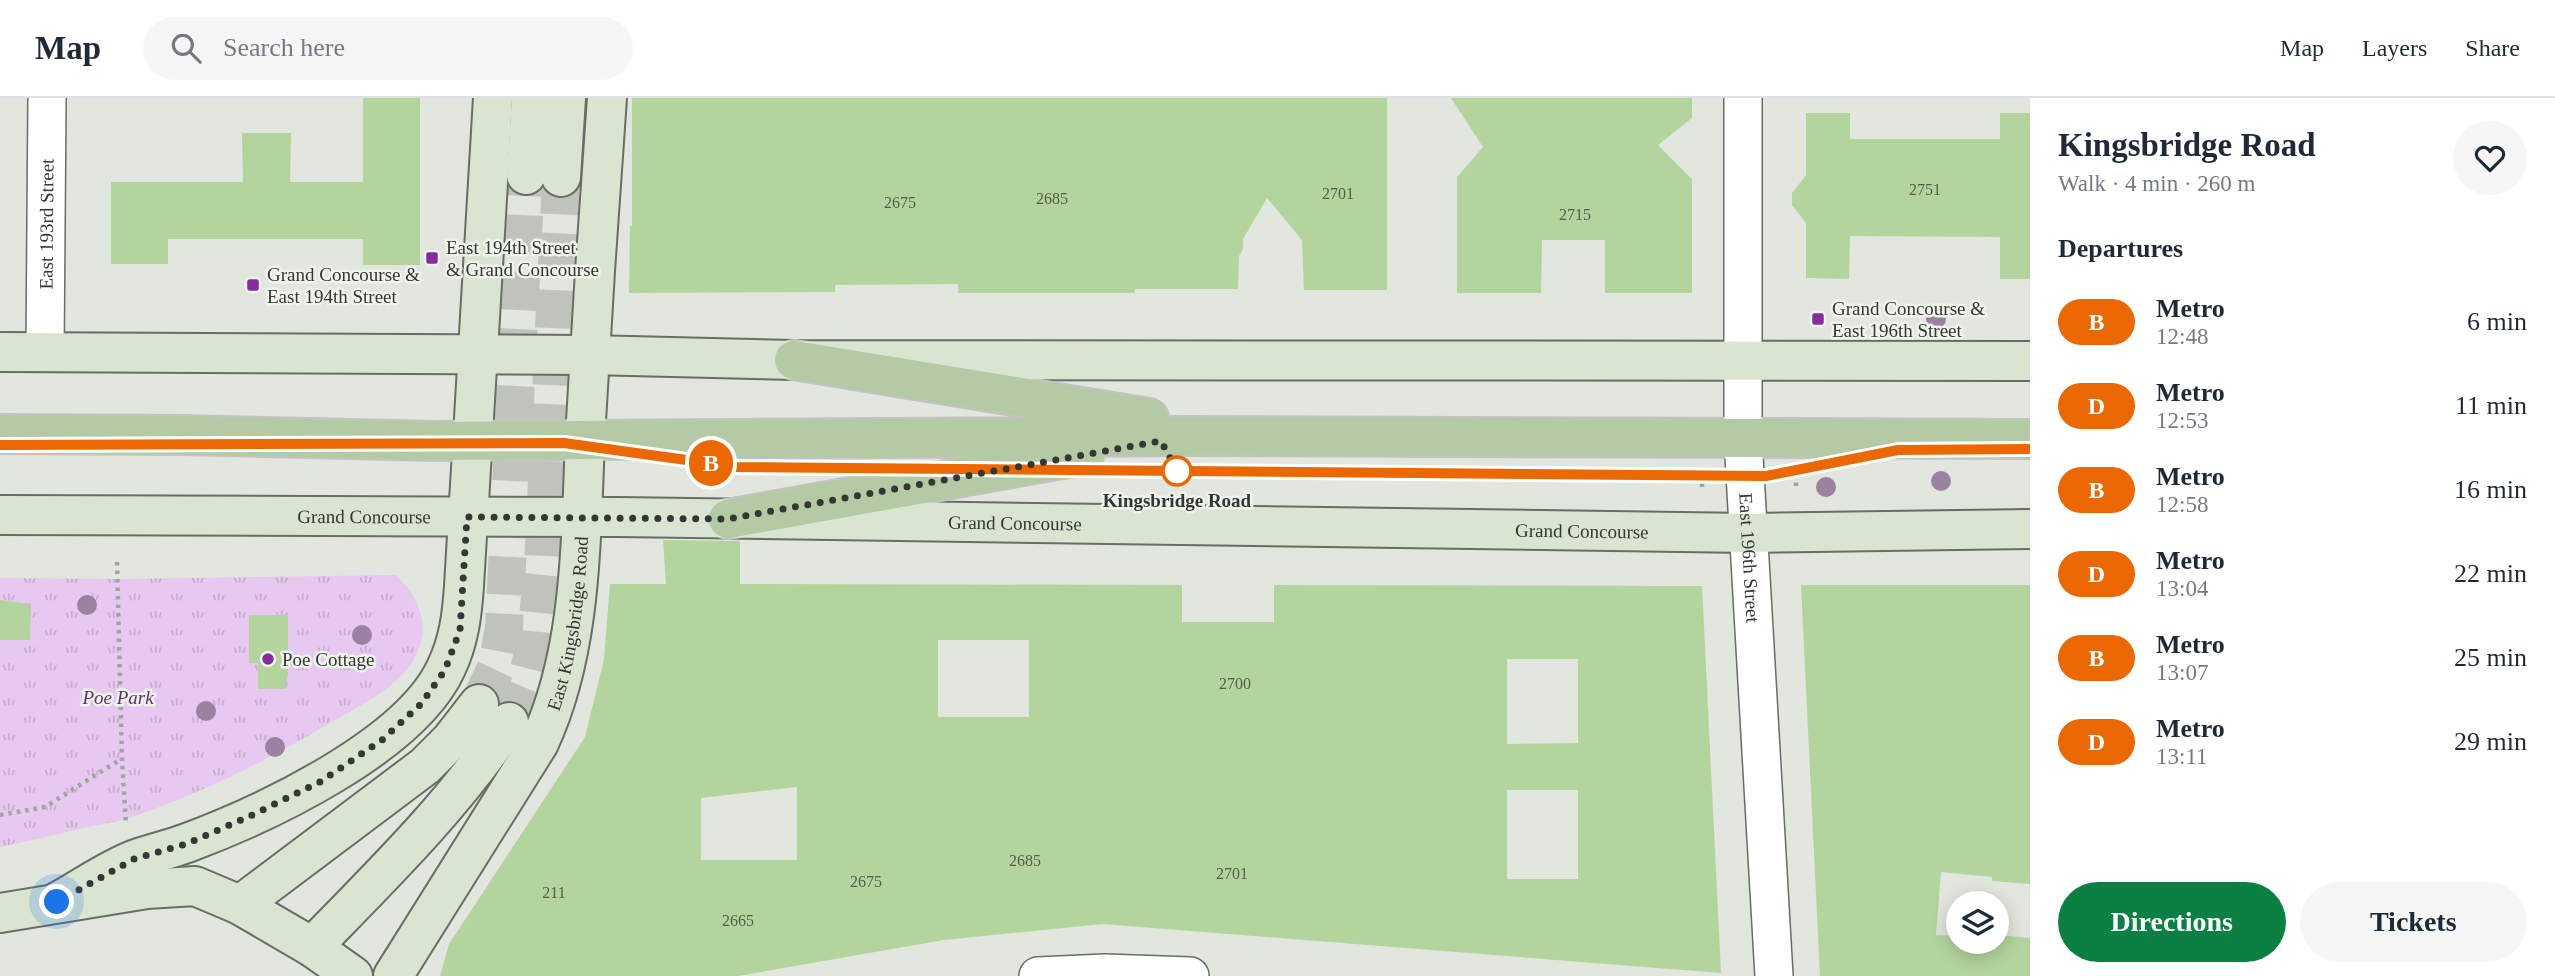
<!DOCTYPE html>
<html lang="en">
<head>
<meta charset="utf-8">
<style>
	:root { --surface:#fff; --page:#f6f6f7; --text:#1f2937; --muted:#747a83; --line:#e0e1e3; --accent:#0b8043 }
	body { margin:0; font-family:Georgia,serif; background:var(--page); color:var(--text); height:100vh; display:flex; flex-direction:column; font-size:26px; white-space:nowrap }
	* { box-sizing:border-box; margin:0 }
	p { font-size:23px; color:var(--muted) }
	.icon { flex:none; width:38px; height:38px; fill:none; stroke:currentColor; stroke-width:2; stroke-linecap:round; stroke-linejoin:round }
	.map { position:relative; flex:1; overflow:hidden }
	.details { display:flex; flex-direction:column; background:var(--surface); width:525px }
	.details>* { flex:none }
	.badge { padding:0 14px; border-radius:23px; font-size:24px; line-height:46px }
	.fabs { position:absolute; left:1946px; top:793px; display:grid; gap:14px }
	.fabs a { display:grid; place-items:center; width:63px; height:63px; border-radius:50%; background:var(--surface); box-shadow:0 4px 18px #0003; font-size:35px }
	.you { position:absolute; width:35px; height:35px; margin:-18px; border:5px solid #fff; border-radius:50%; background:#1a73e8; box-shadow:0 0 0 10px #1a73e833 }
	.map>.badge { position:absolute; translate:-50% -50%; box-shadow:0 0 0 4px #fff }
	h2 { padding:0 28px; font-size:26px; line-height:63px }
	.round { display:grid; place-items:center; flex:none; width:74px; height:74px; border-radius:37px; background:var(--page) }
	.head { display:flex; align-items:center; justify-content:space-between; height:119px; padding:0 28px }
	h1 { font-size:33px; font-weight:700; line-height:52px }
	.action { display:flex; gap:14px; margin-top:auto; padding:14px 28px }
	.action a { flex:1; height:80px; border-radius:42px; background:var(--accent); color:#fff; font-size:28px; font-weight:700; line-height:80px; text-align:center }
	.action a+a { background:var(--page); color:var(--text) }
	ul { padding:0; list-style:none }
	li { display:flex; align-items:center; gap:21px; height:84px; padding:0 28px }
	li div { flex:1 }
	li b { display:block; font-size:26px }
	li em { font-style:normal }
	li .badge { min-width:77px; font-weight:700; text-align:center }
	header { display:flex; align-items:center; gap:42px; box-sizing:border-box; height:98px; padding:0 35px; background:var(--surface); border-bottom:2px solid var(--line) }
	header strong { font-size:33px }
	nav { display:flex; gap:38px; margin-inline-start:auto; font-size:24px }
	.search { width:490px; height:63px; background:var(--page); display:flex; align-items:center; gap:18px; box-sizing:border-box; padding:0 24px; border-radius:38px; color:var(--muted); font-size:26px }
	main { display:flex; flex:1; min-height:0 }
	.map>svg:first-child { display:block }
	.park { fill:url(#park-tufts) }
	.building { fill:#b4d49d; fill-rule:evenodd }
	.lines { fill:none; stroke-linecap:round; stroke-linejoin:round }
	.secondary-tunnel { stroke:#bfc3bc; stroke-width:38; stroke-dasharray:38 19; stroke-linecap:butt }
	.street-casing { stroke:#686d66; stroke-width:40 }
	.secondary-casing { stroke:#686d66; stroke-width:42 }
	.primary-casing { stroke:#c2c3c2; stroke-width:42 }
	.path { stroke:#a1a59f; stroke-width:4.5; stroke-dasharray:3.5 5; stroke-linecap:butt }
	.street { stroke:#fff; stroke-width:37 }
	.secondary { stroke:#dae5d1; stroke-width:38 }
	.primary { stroke:#b4caa4; stroke-width:38 }
	.tree { fill:#9a82a0 }
	.line-casing { stroke:#fff; stroke-width:16 }
	.line { stroke:#eb6800; stroke-width:10 }
	.walk { stroke:#353734; stroke-width:7; stroke-dasharray:0 12.6 }
	.poi-dot { fill:#842e9c; stroke:#eef3eb; stroke-width:2.5 }
	.stop-dot { fill:#fff; stroke:#eb6800; stroke-width:3.5 }
	.labels { text-anchor:middle; dominant-baseline:central; stroke-width:5; stroke-linejoin:round; paint-order:stroke }
	.number-label { font-size:16px; fill:#555e4e }
	.street-label { font-size:19px; fill:#353734; stroke:#eef3eb }
	.poi-label { font-size:19px; fill:#353734; stroke:#eef3eb; text-anchor:start }
	.stop-label { font-size:19px; font-weight:bold; fill:#353734; stroke:#eef3eb }
	.park-label { font-size:19px; font-style:italic; fill:#60306e; stroke:#eef3eb }
</style>
</head>
<body>
<header>
<strong>Map</strong>
<div class="search"><svg class="icon" aria-label="search" viewBox="0 0 24 24"><circle cx="10" cy="10" r="6"/><path d="M15 15l6 6"/></svg>Search here</div>
<nav><a>Map</a><a>Layers</a><a>Share</a></nav>
</header>
<main>
<div class="map">
<svg width="2030" height="878" viewBox="0 0 2030 878">
	<defs>
		<pattern id="park-tufts" width="24" height="20" patternUnits="userSpaceOnUse" patternTransform="scale(1.75)"><rect width="24" height="20" fill="#e7c8f0"/><path d="M3 7l-1-3M5 7V3M7 7l1-3M15 17l-1-3M17 17v-4M19 17l1-3" fill="none" stroke="#c7acce"/></pattern>
	</defs>
	<rect width="100%" height="100%" fill="#e1e6de"/>
	<!-- park -->
	<path class="park" d="M 396,477 C 420,500 432,530 414,561 C 397,590 363,606 335,622 C 272,660 205,694 135,718 C 120,724 103,726 88,729 C 59,736 29,743 0,749 L 0,480 L 123,481 Z"/>
	<!-- building -->
	<path class="building" d="M 363,0 L 420,0 L 420,167 L 363,167 L 363,141 L 168,141 L 168,166 L 111,166 L 111,84 L 243,84 L 242,35 L 291,35 L 290,84 L 363,84 Z
		M 632,0 L 1387,0 L 1387,192 L 1304,192 L 1302,142 L 1267,100 L 1243,141 L 1243,151 L 1239,158 L 1238,191 L 1135,191 L 1135,195 L 958,195 L 958,186 L 835,187 L 835,194 L 629,195 L 630,128 L 632,128 Z
		M 1451,0 L 1692,0 L 1692,20 L 1658,47 L 1692,81 L 1692,195 L 1605,195 L 1605,142 L 1542,142 L 1541,195 L 1457,195 L 1457,79 L 1483,49 Z
		M 1806,15 L 1850,15 L 1850,41 L 2000,41 L 2000,15 L 2030,15 L 2030,181 L 2000,181 L 2000,139 L 1850,138 L 1849,181 L 1806,180 L 1806,125 L 1792,107 L 1792,95 L 1806,77 Z
		M 663,442 L 740,443 L 740,486 L 1182,487 L 1182,524 L 1274,524 L 1274,487 L 1702,488 L 1721,875 L 1103,826 L 944,842 L 738,878 L 440,878 L 449,846 L 585,639 L 604,561 L 610,486 L 666,486 ZM 938,542 L 1029,542 L 1029,619 L 938,619 ZM 1507,561 L 1578,561 L 1578,645 L 1507,646 ZM 797,689 L 797,762 L 701,762 L 701,700 ZM 1507,692 L 1578,692 L 1578,781 L 1507,781 Z
		M 1801,487 L 2030,487 L 2030,786 L 1992,783 L 1992,779 L 1941,774 L 1936,837 L 1958,838 L 1958,844 L 1997,844 L 1997,837 L 2030,840 L 2030,878 L 1820,878 Z
		M 0,502 L 31,506 L 30,542 L 0,542 Z
		M 249,517 L 288,517 L 288,576 L 285,591 L 258,591 L 258,565 L 249,565 Z"/>
	<g class="lines">
		<!-- secondary-tunnel -->
		<path class="secondary-tunnel" d="M 479,606 L 497,568 L 504,530 L 526,77
			M 509,624 L 526,583 L 535,548 L 543,470 L 561,79"/>
		<defs>
			<g id="street">
				<path id="s1" d="M 1743,0 L 1743,341 L 1774,878"/>
				<path id="s2" d="M 45,254 L 47,0"/>
				<path d="M 1038,878 L 1105,875 L 1190,878"/>
			</g>
			<g id="secondary">
				<path d="M 526,77 L 531,0"/>
				<path d="M 561,79 L 566,0"/>
				<path d="M 0,254 L 589,257 L 794,262 L 2030,263"/>
				<path id="s3" d="M 0,417 L 618,419 L 1749,435 L 2030,431"/>
				<path d="M 57,804 C 83,790 109,771 136,761 C 153,755 171,751 187,745 C 265,716 410,648 446,570 C 459,543 462,517 464,488 L 493,0"/>
				<path d="M 240,807 L 425,668 L 451,642 L 479,606"/>
				<path d="M 0,815 L 147,791 L 195,788 L 240,807 L 312,849 L 353,878"/>
				<path d="M 312,849 C 381,778 454,707 509,624"/>
				<path id="s4" d="M 393,878 L 539,645 C 585,546 580,430 586,323 C 592,215 599,108 607,0"/>
			</g>
			<path id="primary" d="M 794,262 L 1149,320
				M 0,336 L 183,337 L 436,343 L 1188,338 L 2030,341
				M 728,421 L 1084,357"/>
		</defs>
		<!-- street casing -->
		<use href="#street" class="street-casing"/>
		<!-- secondary casing -->
		<use href="#secondary" class="secondary-casing"/>
		<!-- primary casing -->
		<use href="#primary" class="primary-casing"/>
		<!-- path -->
		<path class="path" d="M 1796,376 L 1796,389
			M 1702,377 L 1702,390
			M 117,464 L 122,661 L 126,726
			M 0,717 L 45,709 L 121,661"/>
		<!-- street -->
		<use href="#street" class="street"/>
		<!-- secondary -->
		<use href="#secondary" class="secondary"/>
		<!-- primary -->
		<use href="#primary" class="primary"/>
	</g>
	<!-- trees -->
	<g class="tree">
		<circle cx="1936" cy="221" r="10"/>
		<circle cx="1941" cy="383" r="10"/>
		<circle cx="1826" cy="389" r="10"/>
		<circle cx="87" cy="507" r="10"/>
		<circle cx="362" cy="537" r="10"/>
		<circle cx="206" cy="613" r="10"/>
		<circle cx="275" cy="649" r="10"/>
	</g>
	<g class="lines">
		<defs>
			<path id="line" d="M 0,347 L 564,345 L 737,369 L 1766,378 L 1898,352 L 2030,351"/>
		</defs>
		<!-- line casing -->
		<use href="#line" class="line-casing"/>
		<!-- line -->
		<use href="#line" class="line"/>
		<!-- walk -->
		<path class="walk" d="M 57,804 L 134,761 L 186,746 L 248,719 L 320,684 L 382,642 L 421,606 L 445,572 L 460,532 L 467,419 L 728,421 L 1161,343 L 1177,373"/>
	</g>
	<!-- markers -->
	<g class="poi-dot">
		<rect x="425" y="153" width="14" height="14" rx="3.5"/>
		<rect x="246" y="180" width="14" height="14" rx="3.5"/>
		<rect x="1811" y="214" width="14" height="14" rx="3.5"/>
		<circle cx="268" cy="561" r="7"/>
	</g>
	<circle class="stop-dot" cx="1177" cy="373" r="14"/>
	<g class="labels">
		<!-- number labels -->
		<g class="number-label">
			<text x="1925" y="91">2751</text>
			<text x="1338" y="95">2701</text>
			<text x="1052" y="100">2685</text>
			<text x="900" y="104">2675</text>
			<text x="1575" y="116">2715</text>
			<text x="1235" y="585">2700</text>
			<text x="1025" y="762">2685</text>
			<text x="1232" y="775">2701</text>
			<text x="866" y="783">2675</text>
			<text x="554" y="794">211</text>
			<text x="738" y="822">2665</text>
		</g>
		<!-- street labels -->
		<g class="street-label">
			<text stroke="none"><textPath href="#s2" startOffset="128">East 193rd Street</textPath></text>
			<text stroke="none"><textPath href="#s3" startOffset="364">Grand Concourse</textPath></text>
			<text stroke="none"><textPath href="#s3" startOffset="1015">Grand Concourse</textPath></text>
			<text stroke="none"><textPath href="#s3" startOffset="1582">Grand Concourse</textPath></text>
			<text stroke="none"><textPath href="#s1" startOffset="460">East 196th Street</textPath></text>
			<text stroke="none"><textPath href="#s4" startOffset="399">East Kingsbridge Road</textPath></text>
		</g>
		<!-- poi labels -->
		<g class="poi-label">
			<text x="446" y="149">East 194th Street<tspan x="446" dy="22">&amp; Grand Concourse</tspan></text>
			<text x="267" y="176">Grand Concourse &amp;<tspan x="267" dy="22">East 194th Street</tspan></text>
			<text x="1832" y="210">Grand Concourse &amp;<tspan x="1832" dy="22">East 196th Street</tspan></text>
			<text x="282" y="561">Poe Cottage</text>
		</g>
		<!-- stop labels -->
		<g class="stop-label">
			<text x="1177" y="402">Kingsbridge Road</text>
		</g>
		<!-- park labels -->
		<g class="park-label">
			<text x="118" y="599">Poe Park</text>
		</g>
	</g>
</svg>
<div class="fabs">
<a><svg class="icon" aria-label="layers" viewBox="0 0 24 24"><path d="M12 4l9 5-9 5-9-5zM3 14l9 5 9-5"/></svg></a>
</div>
<div class="you" style="left:57px;top:804px"></div>
<b class="badge" style="left:711px;top:365px;background:#eb6800;color:#fff">B</b>
</div>
<section class="details">
<div class="head"><div><h1>Kingsbridge Road</h1><p>Walk · 4 min · 260 m</p></div><a class="round"><svg class="icon" aria-label="heart" viewBox="0 0 24 24"><path d="M12 20l-8-8c-3-5 5-10 8-4 3-6 11-1 8 4z"/></svg></a></div>
<h2>Departures</h2>
<ul>
<li><span class="badge" style="background:#eb6800;color:#fff">B</span><div><b>Metro</b><p>12:48</p></div><em>6 min</em></li>
<li><span class="badge" style="background:#eb6800;color:#fff">D</span><div><b>Metro</b><p>12:53</p></div><em>11 min</em></li>
<li><span class="badge" style="background:#eb6800;color:#fff">B</span><div><b>Metro</b><p>12:58</p></div><em>16 min</em></li>
<li><span class="badge" style="background:#eb6800;color:#fff">D</span><div><b>Metro</b><p>13:04</p></div><em>22 min</em></li>
<li><span class="badge" style="background:#eb6800;color:#fff">B</span><div><b>Metro</b><p>13:07</p></div><em>25 min</em></li>
<li><span class="badge" style="background:#eb6800;color:#fff">D</span><div><b>Metro</b><p>13:11</p></div><em>29 min</em></li>
</ul>
<div class="action"><a>Directions</a><a>Tickets</a></div>
</section>
</main>
</body>
</html>
